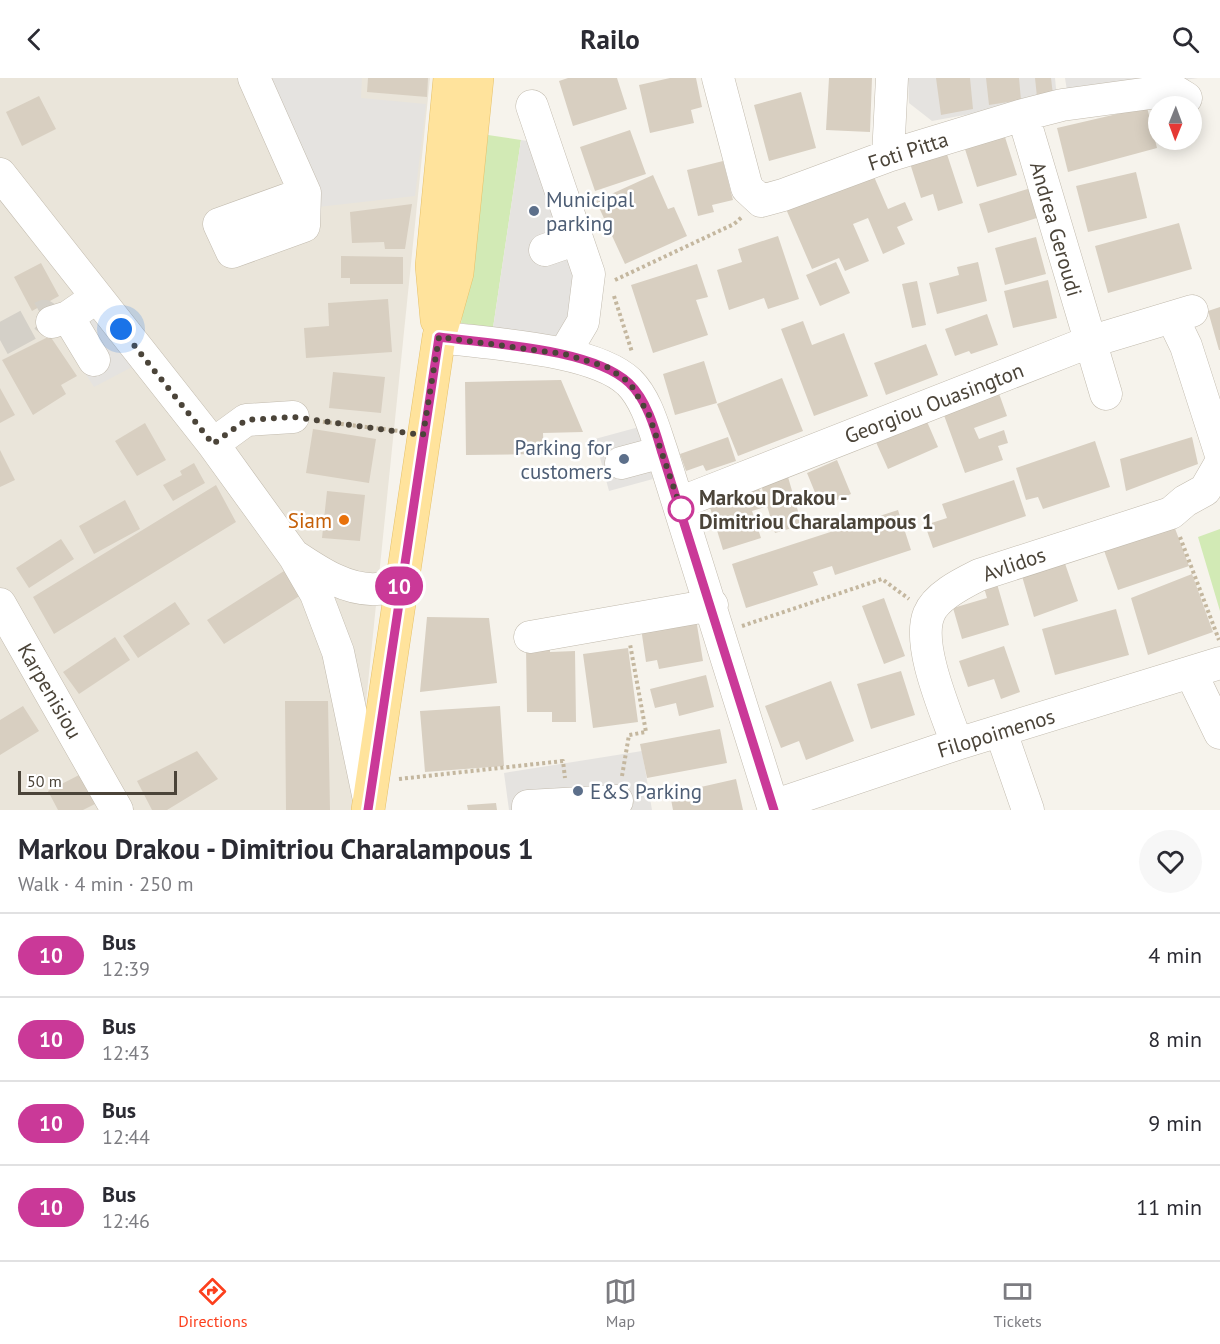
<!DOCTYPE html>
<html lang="en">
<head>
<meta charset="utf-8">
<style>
	:root { --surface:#fff; --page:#f7f7f7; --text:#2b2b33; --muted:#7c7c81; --line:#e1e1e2; --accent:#fc3f1d }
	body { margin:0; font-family:"PT Sans",sans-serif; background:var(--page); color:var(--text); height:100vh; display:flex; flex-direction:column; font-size:22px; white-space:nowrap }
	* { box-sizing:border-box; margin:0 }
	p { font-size:20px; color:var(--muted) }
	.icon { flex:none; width:33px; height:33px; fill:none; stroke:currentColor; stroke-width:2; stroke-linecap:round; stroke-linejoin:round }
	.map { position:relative; height:732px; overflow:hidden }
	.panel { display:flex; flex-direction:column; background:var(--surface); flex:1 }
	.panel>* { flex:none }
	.badge { padding:0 12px; border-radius:20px; font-size:21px; line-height:39px }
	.needle { width:39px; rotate:181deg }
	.controls { position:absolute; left:1148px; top:18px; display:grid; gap:12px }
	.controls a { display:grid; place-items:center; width:54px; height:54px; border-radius:50%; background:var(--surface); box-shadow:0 3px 15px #0003; font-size:30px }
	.scale { position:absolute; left:18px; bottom:15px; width:159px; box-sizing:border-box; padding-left:6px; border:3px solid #4b4439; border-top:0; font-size:16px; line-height:21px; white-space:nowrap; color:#4b4439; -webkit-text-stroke:4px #fff; paint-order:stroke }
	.you { position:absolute; width:30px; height:30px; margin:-15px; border:4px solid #fff; border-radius:50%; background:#1a73e8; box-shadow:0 0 0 9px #1a73e833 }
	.map>.badge { position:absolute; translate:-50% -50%; box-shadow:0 0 0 3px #fff }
	.round { display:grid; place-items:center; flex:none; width:63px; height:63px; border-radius:32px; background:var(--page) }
	.summary { display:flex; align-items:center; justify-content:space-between; height:102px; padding:0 18px }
	h1 { font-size:28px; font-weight:700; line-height:45px }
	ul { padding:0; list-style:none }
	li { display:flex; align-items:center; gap:18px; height:84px; padding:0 18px; border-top:2px solid var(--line) }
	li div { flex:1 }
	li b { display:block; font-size:22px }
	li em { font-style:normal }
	li .badge { min-width:66px; font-weight:700; text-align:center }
	header { display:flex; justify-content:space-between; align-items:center; height:78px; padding:0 18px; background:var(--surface); font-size:27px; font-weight:700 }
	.menu { display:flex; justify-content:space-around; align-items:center; height:84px; border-top:2px solid var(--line); background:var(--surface); font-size:16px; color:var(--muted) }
	.menu a { display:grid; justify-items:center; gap:3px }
	.menu .active { color:var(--accent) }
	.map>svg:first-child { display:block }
	.residential { fill:#eae5da }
	.green { fill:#d2eab5 }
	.parking { fill:#e5e3e0 }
	.building { fill:#d8cfc1 }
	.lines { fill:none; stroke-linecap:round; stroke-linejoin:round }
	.minor-tunnel { stroke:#d4d0c8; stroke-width:32; stroke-dasharray:32 16; stroke-linecap:butt }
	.minor-casing { stroke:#c2bbae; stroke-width:33 }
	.major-casing { stroke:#e6c16a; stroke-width:34 }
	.path { stroke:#c4b79f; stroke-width:4; stroke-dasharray:3 3; stroke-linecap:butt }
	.minor { stroke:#fff; stroke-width:32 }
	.major { stroke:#ffe39c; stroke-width:33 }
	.line-casing { stroke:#fff; stroke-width:14 }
	.line { stroke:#ca3998; stroke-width:9 }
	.walk { stroke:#4b4439; stroke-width:6; stroke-dasharray:0 10.8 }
	.service-dot { fill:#5c6f8a; stroke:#fff; stroke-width:2 }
	.stop-dot { fill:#fff; stroke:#ca3998; stroke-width:3 }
	.food-dot { fill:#e8710a; stroke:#fff; stroke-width:2 }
	.labels { text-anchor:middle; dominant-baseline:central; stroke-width:5; stroke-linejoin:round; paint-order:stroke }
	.street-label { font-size:21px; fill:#4b4439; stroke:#fff }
	.service-label { font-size:21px; fill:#4e5e75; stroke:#fff; text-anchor:start }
	.stop-label { font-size:21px; font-weight:bold; fill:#4b4439; stroke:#fff; text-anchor:start }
	.food-label { font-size:21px; fill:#c56008; stroke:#fff; text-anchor:end }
</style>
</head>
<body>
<header><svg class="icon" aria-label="back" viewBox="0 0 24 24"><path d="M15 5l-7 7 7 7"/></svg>Railo<svg class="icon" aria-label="search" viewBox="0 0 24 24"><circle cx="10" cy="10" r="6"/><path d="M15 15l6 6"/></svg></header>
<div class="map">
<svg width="1220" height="732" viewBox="0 0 1220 732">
	<rect width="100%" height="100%" fill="#f6f3ec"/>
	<!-- residential -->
	<path class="residential" d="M 0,0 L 430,0 L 355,732 L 0,732 Z"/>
	<!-- green -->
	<path class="green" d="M 488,57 L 521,62 L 493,250 L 461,245 Z
		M 1220,451 L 1220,533 L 1198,459 Z"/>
	<!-- parking -->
	<path class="parking" d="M 274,0 L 362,0 L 361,20 L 426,26 L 415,118 L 318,129 L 264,3 Z
		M 908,0 L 1055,0 L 1057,20 L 932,43 L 909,25 Z
		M 1065,0 L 1198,0 L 1068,19 Z
		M 521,62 L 535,64 L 582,202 L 571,243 L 556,259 L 493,250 Z
		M 85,227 L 132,289 L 94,309 L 52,244 Z
		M 639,349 L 653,401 L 609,413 L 595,361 Z
		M 642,673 L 652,732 L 509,732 L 504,695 Z"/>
	<!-- building -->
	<path class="building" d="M 368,0 L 428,0 L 427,19 L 367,14 Z
		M 568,0 L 617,0 L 627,31 L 573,48 L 559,3 Z
		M 670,0 L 696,0 L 702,29 L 691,32 L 694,45 L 650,55 L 639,7 Z
		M 829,0 L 872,0 L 870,54 L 826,52 Z
		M 936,0 L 970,0 L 973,31 L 941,37 Z
		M 986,0 L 1019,0 L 1021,22 L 989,27 Z
		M 1035,0 L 1051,0 L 1053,17 L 1037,19 Z
		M 801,14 L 816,70 L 769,83 L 754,27 Z
		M 39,18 L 56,51 L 22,68 L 6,34 Z
		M 1147,29 L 1157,70 L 1068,94 L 1057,50 Z
		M 630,52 L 646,96 L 595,113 L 580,69 Z
		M 1004,56 L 1017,97 L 977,109 L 964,68 Z
		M 944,67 L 963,125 L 938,133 L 933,116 L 921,120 L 908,79 Z
		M 723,83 L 733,122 L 712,127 L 714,134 L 698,138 L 687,92 Z
		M 872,94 L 888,131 L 905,124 L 913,142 L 897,149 L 905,166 L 883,176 L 868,140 L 853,146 L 869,183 L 845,193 L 839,180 L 812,191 L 786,131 Z
		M 1136,94 L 1147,140 L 1088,154 L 1076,108 Z
		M 653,97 L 668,131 L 674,129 L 687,158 L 625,186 L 596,123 Z
		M 1031,110 L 1040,139 L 988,155 L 979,126 Z
		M 412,126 L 405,171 L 385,171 L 384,164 L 352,165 L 350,134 Z
		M 1179,145 L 1192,191 L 1108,215 L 1095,168 Z
		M 778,158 L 799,221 L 768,231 L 764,220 L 729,232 L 717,192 L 742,184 L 738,171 Z
		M 1036,159 L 1046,196 L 1005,207 L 995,170 Z
		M 341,178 L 403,179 L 403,206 L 350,206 L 350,200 L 341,200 Z
		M 836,184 L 850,215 L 820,228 L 806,197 Z
		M 978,184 L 987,223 L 937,236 L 929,205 L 959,197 L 957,189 Z
		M 41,185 L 59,218 L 32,233 L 14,199 Z
		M 697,186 L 708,219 L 696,222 L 708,257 L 653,275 L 631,207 Z
		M 1048,202 L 1057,240 L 1013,250 L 1004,213 Z
		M 917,203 L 926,247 L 912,250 L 902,206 Z
		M 388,221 L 392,274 L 306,280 L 304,250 L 329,248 L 328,225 Z
		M 1220,229 L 1220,272 L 1219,272 L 1208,233 Z
		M 987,236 L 998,267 L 971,276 L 969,273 L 955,278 L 945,251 Z
		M 803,243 L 812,267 L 844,255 L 868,318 L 814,338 L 781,251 Z
		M 50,258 L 77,298 L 61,307 L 66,316 L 33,337 L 2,282 Z
		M 926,266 L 938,297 L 886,317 L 874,285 Z
		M 704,283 L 717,325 L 675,337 L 663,296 Z
		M 333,294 L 385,299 L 381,335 L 329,330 Z
		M 782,300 L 803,353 L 738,378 L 717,326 Z
		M 561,302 L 583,354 L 543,355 L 544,376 L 466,377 L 465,304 Z
		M 0,310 L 15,337 L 0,345 Z
		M 997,310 L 1007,338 L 974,350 L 979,361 L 1004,352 L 1008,365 L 998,368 L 1003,382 L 965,395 L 941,329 Z
		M 925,339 L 938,369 L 888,391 L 875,362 Z
		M 145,345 L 166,382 L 137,398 L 115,363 Z
		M 313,351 L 376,361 L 369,405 L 306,395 Z
		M 728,359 L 736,383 L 706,393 L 703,387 L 686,393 L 680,376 Z
		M 1192,359 L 1198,386 L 1126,413 L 1120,381 Z
		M 1095,363 L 1110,409 L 1043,431 L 1038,419 L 1026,422 L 1016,390 Z
		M 0,372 L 15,402 L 0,409 Z
		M 837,382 L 851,416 L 821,429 L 807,395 Z
		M 194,385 L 205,405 L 173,423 L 163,407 L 182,397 L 180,393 Z
		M 788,399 L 802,447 L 775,455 L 761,407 Z
		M 1014,402 L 1026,438 L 933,470 L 925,447 L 947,440 L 942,426 Z
		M 216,407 L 236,444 L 54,556 L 33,519 Z
		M 758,407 L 765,429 L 752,433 L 761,460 L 723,472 L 708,423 Z
		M 327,413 L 365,417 L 360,463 L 322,460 Z
		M 125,422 L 140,451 L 94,476 L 79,448 Z
		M 898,432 L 911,472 L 835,497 L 832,488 L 813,494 L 818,507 L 746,530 L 732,486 Z
		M 1170,437 L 1189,488 L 1118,512 L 1100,461 Z
		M 61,461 L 74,481 L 29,510 L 16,490 Z
		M 1061,474 L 1078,523 L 1034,539 L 1019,488 Z
		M 284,493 L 301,517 L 224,566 L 207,542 Z
		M 1192,496 L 1213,554 L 1148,577 L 1131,520 Z
		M 995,499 L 1009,547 L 962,561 L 953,530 L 987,520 L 982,503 Z
		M 884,520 L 905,578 L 884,586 L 862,528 Z
		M 175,524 L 190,546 L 138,580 L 123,558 Z
		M 1116,531 L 1129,577 L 1055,597 L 1042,551 Z
		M 427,539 L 489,540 L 497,605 L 420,614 Z
		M 696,541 L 703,583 L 659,591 L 657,582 L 646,584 L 641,550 Z
		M 115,559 L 130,582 L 79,616 L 63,594 Z
		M 1004,568 L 1020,614 L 1001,621 L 994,601 L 968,609 L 959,583 Z
		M 526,569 L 550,569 L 550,574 L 575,573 L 576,644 L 552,644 L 552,634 L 527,634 Z
		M 628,570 L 638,644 L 593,650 L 583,576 Z
		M 901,593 L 915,637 L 871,651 L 857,606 Z
		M 706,597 L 714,629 L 679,638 L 676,625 L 655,630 L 650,611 Z
		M 831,603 L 854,663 L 806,682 L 799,663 L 781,670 L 765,628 Z
		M 285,623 L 328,623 L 330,732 L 286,732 Z
		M 23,628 L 39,653 L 0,677 L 0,642 Z
		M 500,628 L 504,688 L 425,694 L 420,633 Z
		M 720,651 L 727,685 L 647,700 L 640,666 Z
		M 197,673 L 218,701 L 167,732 L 152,732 L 137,703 Z
		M 81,696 L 97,725 L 83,732 L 58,732 L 48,713 Z
		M 736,701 L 743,732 L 673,732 L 670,716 Z
		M 496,725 L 497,732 L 468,732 L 467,727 Z"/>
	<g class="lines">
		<!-- minor-tunnel -->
		<path class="minor-tunnel" d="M 0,262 L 44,238 L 52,244"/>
		<defs>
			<path id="minor" d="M 254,0 L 305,115 L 304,148 L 232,174 L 219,146 L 305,115
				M 718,0 L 747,110 L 761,123 L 783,117 L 888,78 L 1023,37 L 1062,27 L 1173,12 L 1186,20
				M 532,28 L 589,196 L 583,244 L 564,276
				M 1023,37 L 1106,316
				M 888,78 L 892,0
				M 0,96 L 213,366 L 294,478 L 316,516 L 338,574 L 368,717
				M 545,172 L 577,161
				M 68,239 L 94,282
				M 1173,241 L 1186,268 L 1220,374
				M 52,244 L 68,239 L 97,219
				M 439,259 C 489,266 593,270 629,304 C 647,322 654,351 662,374 L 774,732
				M 213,366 L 246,342 L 293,339
				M 621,385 L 662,374
				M 679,425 L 1089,264 L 1192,233
				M 295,478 C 319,494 347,513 377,511 C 384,511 393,507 400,505
				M 0,526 L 117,732
				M 530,559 L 712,527
				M 1191,595 L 1220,655
				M 1001,654 L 1028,732
				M 957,666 C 946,634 916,567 929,536 C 936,518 963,505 979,497 L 1171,435 L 1185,423 L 1205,412 L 1220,386
				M 773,728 L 957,666 L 1220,585
				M 528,732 L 528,728 L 617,723"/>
			<path id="major" d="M 437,242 L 432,188 L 450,0
				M 368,732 L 439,259 L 457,195 L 477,0"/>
		</defs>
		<!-- minor casing -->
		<use href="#minor" class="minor-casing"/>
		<!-- major casing -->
		<use href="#major" class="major-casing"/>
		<!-- path -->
		<path class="path" d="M 615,202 L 734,146 L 742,139
			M 614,218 L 632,274
			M 317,343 L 399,353
			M 1180,459 L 1219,562
			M 742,548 L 882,501 L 909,521
			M 622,698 L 629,657 L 646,654 L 630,566
			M 399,701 L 563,683 L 565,700"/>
		<!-- minor -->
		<use href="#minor" class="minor"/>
		<!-- major -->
		<use href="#major" class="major"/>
	</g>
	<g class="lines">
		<defs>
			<path id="line" d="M 368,732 L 439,259 C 489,266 592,270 629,305 C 647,322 655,351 662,375 L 774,732"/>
		</defs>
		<!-- line casing -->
		<use href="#line" class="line-casing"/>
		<!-- line -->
		<use href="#line" class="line"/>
		<!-- walk -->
		<path class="walk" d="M 121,251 L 213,366 L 246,342 L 293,339 L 423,357 L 439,259 L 564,276 L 607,289 L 630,305 L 649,337 L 681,431"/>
	</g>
	<!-- markers -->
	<g class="service-dot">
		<circle cx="534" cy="133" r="6"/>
		<circle cx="624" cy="381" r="6"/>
		<circle cx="578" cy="713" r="6"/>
	</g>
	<circle class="stop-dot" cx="681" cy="431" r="12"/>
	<circle class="food-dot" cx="344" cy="442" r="6"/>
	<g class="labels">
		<!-- street labels -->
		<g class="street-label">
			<text transform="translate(908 73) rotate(-18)">Foti Pitta</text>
			<text transform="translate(1056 151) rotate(74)">Andrea Geroudi</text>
			<text transform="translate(934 325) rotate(-21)">Georgiou Ouasington</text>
			<text transform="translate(1014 486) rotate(-19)">Avlidos</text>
			<text transform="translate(50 613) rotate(60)">Karpenisiou</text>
			<text transform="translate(996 655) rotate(-17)">Filopoimenos</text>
		</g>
		<!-- service labels -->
		<g class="service-label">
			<text x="546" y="121">Municipal<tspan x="546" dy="24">parking</tspan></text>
			<text x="612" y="369" text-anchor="end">Parking for<tspan x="612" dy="24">customers</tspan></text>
			<text x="590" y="713">E&amp;S Parking</text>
		</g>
		<!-- stop labels -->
		<g class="stop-label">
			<text x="699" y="419">Markou Drakou -<tspan x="699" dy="24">Dimitriou Charalampous 1</tspan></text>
		</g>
		<!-- food labels -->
		<g class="food-label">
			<text x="332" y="442">Siam</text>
		</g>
	</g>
</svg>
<div class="controls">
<a><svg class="needle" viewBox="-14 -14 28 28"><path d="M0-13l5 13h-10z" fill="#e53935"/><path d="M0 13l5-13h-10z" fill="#7c7c81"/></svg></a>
</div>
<div class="scale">50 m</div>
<div class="you" style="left:121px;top:251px"></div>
<b class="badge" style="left:399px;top:508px;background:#ca3998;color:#fff">10</b>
</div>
<section class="panel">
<div class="summary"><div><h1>Markou Drakou - Dimitriou Charalampous 1</h1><p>Walk · 4 min · 250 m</p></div><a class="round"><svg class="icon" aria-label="heart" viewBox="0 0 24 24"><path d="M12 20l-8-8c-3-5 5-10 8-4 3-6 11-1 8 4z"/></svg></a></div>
<ul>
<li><span class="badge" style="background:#ca3998;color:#fff">10</span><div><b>Bus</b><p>12:39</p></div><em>4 min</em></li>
<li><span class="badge" style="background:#ca3998;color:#fff">10</span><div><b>Bus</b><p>12:43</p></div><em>8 min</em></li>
<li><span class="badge" style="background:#ca3998;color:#fff">10</span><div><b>Bus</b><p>12:44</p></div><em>9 min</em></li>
<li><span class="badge" style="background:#ca3998;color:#fff">10</span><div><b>Bus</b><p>12:46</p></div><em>11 min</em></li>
</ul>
</section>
<nav class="menu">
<a class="active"><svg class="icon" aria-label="directions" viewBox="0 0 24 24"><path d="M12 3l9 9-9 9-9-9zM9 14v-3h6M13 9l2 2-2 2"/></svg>Directions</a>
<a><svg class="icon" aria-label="map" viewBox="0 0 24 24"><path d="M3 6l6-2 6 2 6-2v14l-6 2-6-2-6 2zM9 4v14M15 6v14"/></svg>Map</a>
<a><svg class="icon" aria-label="tickets" viewBox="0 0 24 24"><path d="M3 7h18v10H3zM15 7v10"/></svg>Tickets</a>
</nav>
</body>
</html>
